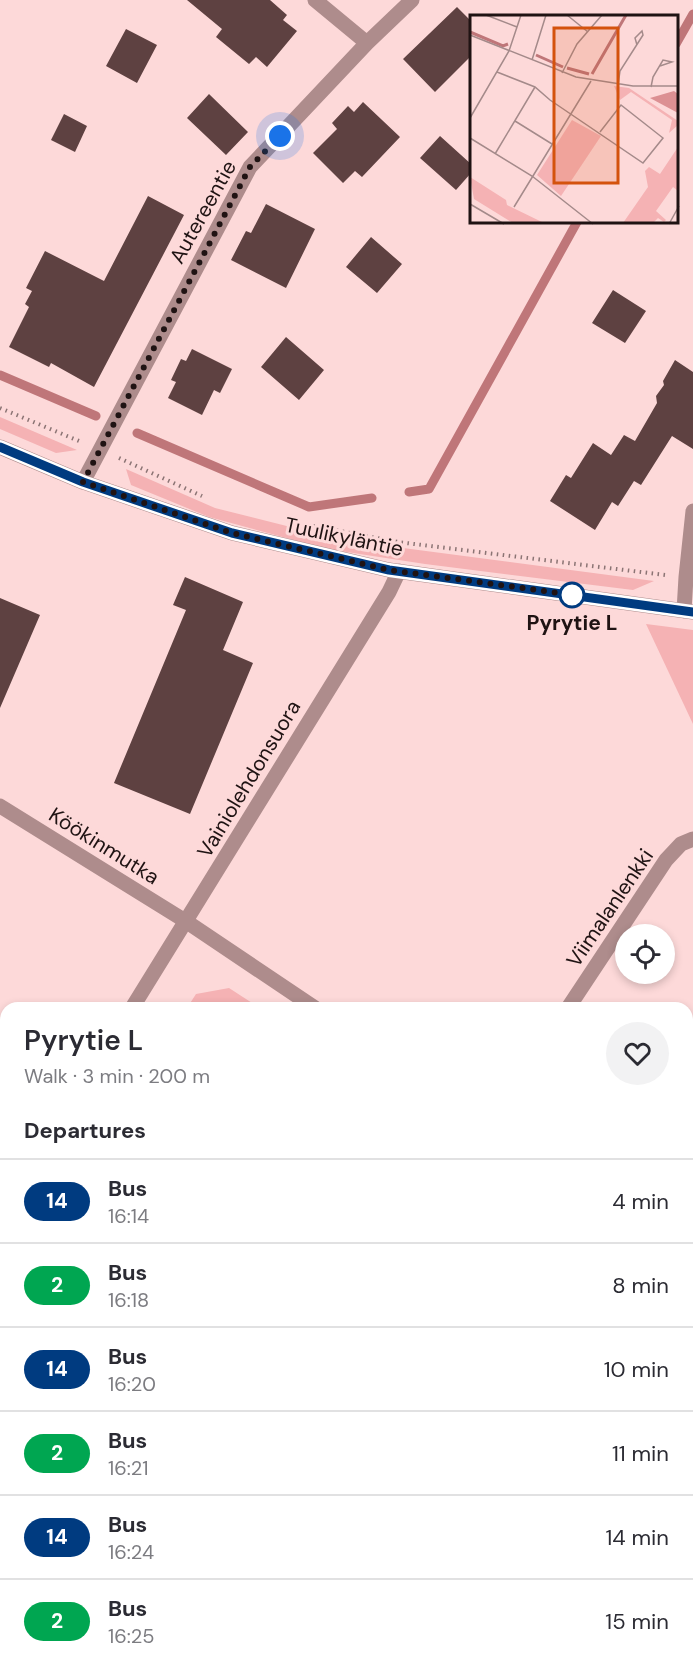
<!DOCTYPE html>
<html lang="en">
<head>
<meta charset="utf-8">
<style>
	:root { --surface:#fff; --page:#f2f2f3; --text:#2b2b33; --muted:#7c7c81; --line:#e1e1e2 }
	body { margin:0; font-family:"DM Sans",sans-serif; background:var(--page); color:var(--text); height:100vh; display:flex; flex-direction:column; font-size:22px; white-space:nowrap }
	* { box-sizing:border-box; margin:0 }
	p { font-size:20px; color:var(--muted) }
	.icon { flex:none; width:33px; height:33px; fill:none; stroke:currentColor; stroke-width:2; stroke-linecap:round; stroke-linejoin:round }
	.map { position:relative; flex:1; overflow:hidden }
	.details { position:absolute; left:0px; top:1002px; width:693px; height:672px; display:flex; flex-direction:column; background:var(--surface); border-radius:18px 18px 0 0; box-shadow:0 3px 9px #0003 }
	.details>* { flex:none }
	.badge { padding:0 12px; border-radius:20px; font-size:21px; line-height:39px }
	.controls { position:absolute; left:615px; top:924px; display:grid; gap:12px }
	.controls a { display:grid; place-items:center; width:60px; height:60px; border-radius:50%; background:var(--surface); box-shadow:0 3px 9px #0003; font-size:30px }
	.you { position:absolute; width:30px; height:30px; margin:-15px; border:4px solid #fff; border-radius:50%; background:#1a73e8; box-shadow:0 0 0 9px #1a73e833 }
	.map>.badge { position:absolute; translate:-50% -50%; box-shadow:0 0 0 3px #fff }
	h2 { padding:0 24px; font-size:22px; line-height:54px }
	.round { display:grid; place-items:center; flex:none; width:63px; height:63px; border-radius:32px; background:var(--page) }
	.summary { display:flex; align-items:center; justify-content:space-between; height:102px; padding:0 24px }
	h1 { font-size:28px; font-weight:600; line-height:45px }
	ul { padding:0; list-style:none }
	li { display:flex; align-items:center; gap:18px; height:84px; padding:0 24px; border-top:2px solid var(--line) }
	li div { flex:1 }
	li b { display:block; font-size:22px }
	li em { font-style:normal }
	li .badge { min-width:66px; font-weight:700; text-align:center }
	.map>svg:first-child { display:block }
	.green { fill:#f5b2b4 }
	.lines { fill:none; stroke-linecap:round; stroke-linejoin:round }
	.stream { stroke:#bf7679; stroke-width:9 }
	.building { fill:#5e4141 }
	.path { stroke:#8b7474; stroke-width:4; stroke-dasharray:1.5 4.5; stroke-linecap:butt }
	.street { stroke:#ae8c8c; stroke-width:15 }
	.line-casing { stroke:#fff; stroke-width:14 }
	.line { stroke:#003b80; stroke-width:9 }
	.walk { stroke:#1f1313; stroke-width:6; stroke-dasharray:0 10.8 }
	.stop-dot { fill:#fff; stroke:#003b80; stroke-width:3 }
	.labels { text-anchor:middle; dominant-baseline:central; stroke-width:6; stroke-linejoin:round; paint-order:stroke }
	.street-label { font-size:21px; fill:#1f1313; stroke:#fdd9d9 }
	.stop-label { font-size:21px; font-weight:bold; fill:#1f1313; stroke:#fdd9d9 }
	.inset-river { fill:none; stroke:#bf7679; stroke-width:3 }
	.inset-road { fill:none; stroke:#a48a8a; stroke-width:1.5 }
	.view { fill:#d4520d; fill-opacity:0.15; stroke:#d4520d; stroke-width:3 }
	.inset-edge { fill:none; stroke:#1f1313; stroke-width:3 }
</style>
</head>
<body>
<div class="map">
<svg width="693" height="1674" viewBox="0 0 693 1674">
	<rect width="100%" height="100%" fill="#fdd9d9"/>
	<!-- green -->
	<path class="green" d="M 0,417 L 77,450 L 56,453 L 0,429 Z
		M 126,469 L 215,508 L 342,540 L 654,581 L 633,590 L 425,564 L 327,549 L 209,517 L 131,485 Z
		M 646,624 L 693,630 L 693,724 Z
		M 229,988 L 260,1008 L 187,1008 L 196,994 Z
		M 6,1288 L 6,1668 L 172,1668 L 168,1674 L 0,1674 L 0,1297 Z"/>
	<g class="lines">
		<!-- stream -->
		<path class="stream" d="M 676,44 L 693,14
			M 0,375 L 96,416
			M 137,433 L 309,507 L 372,498
			M 409,492 L 429,489 L 577,222"/>
	</g>
	<!-- building -->
	<path class="building" d="M 187,0 L 270,0 L 287,15 L 283,20 L 297,31 L 267,67 L 256,57 L 249,64 L 216,37 L 222,29 Z
		M 457,7 L 471,21 L 471,56 L 435,92 L 403,59 Z
		M 126,29 L 157,45 L 137,83 L 106,66 Z
		M 209,94 L 248,132 L 226,155 L 187,118 Z
		M 363,102 L 400,137 L 362,177 L 355,171 L 343,183 L 313,153 L 337,129 L 332,123 L 348,106 L 354,112 Z
		M 64,114 L 87,126 L 75,152 L 51,140 Z
		M 440,136 L 471,164 L 471,173 L 456,190 L 420,158 Z
		M 148,196 L 184,215 L 94,387 L 51,363 L 49,367 L 9,347 L 29,307 L 25,304 L 32,291 L 26,288 L 45,251 L 104,281 Z
		M 266,204 L 315,229 L 286,288 L 231,260 L 246,231 L 251,233 Z
		M 371,237 L 402,264 L 377,293 L 346,267 Z
		M 613,290 L 646,311 L 625,343 L 592,323 Z
		M 286,337 L 324,370 L 299,400 L 261,367 Z
		M 192,349 L 232,369 L 220,393 L 214,390 L 202,415 L 168,398 L 176,382 L 171,380 L 181,359 L 186,361 Z
		M 675,360 L 693,372 L 693,449 L 672,436 L 641,485 L 634,481 L 618,506 L 612,502 L 595,530 L 550,501 L 566,475 L 571,478 L 593,443 L 611,455 L 624,435 L 635,441 L 657,403 L 656,396 L 664,385 L 663,381 Z
		M 185,577 L 243,602 L 223,650 L 253,663 L 190,814 L 114,783 L 186,610 L 173,605 Z
		M 0,598 L 40,615 L 0,708 Z"/>
	<g class="lines">
		<!-- path -->
		<path class="path" d="M 0,408 L 79,441
			M 119,458 L 202,496
			M 313,526 L 398,542 L 665,575"/>
		<!-- street -->
		<path class="street" d="M 315,0 L 367,43
			M 0,447 L 83,482 L 232,533 L 389,570 L 693,612
			M 83,482 L 250,167 L 367,43 L 412,0
			M 684,611 L 686,577 L 693,511
			M 0,806 L 187,922 L 315,1008
			M 132,1008 L 389,592 L 399,571
			M 568,1008 L 666,860 L 681,844 L 693,839
			M 0,1211 L 6,1202
			M 687,1265 L 693,1269"/>
	</g>
	<g class="lines">
		<defs>
			<path id="line" d="M 0,447 L 83,482 L 232,533 L 389,570 L 693,612"/>
		</defs>
		<!-- line casing -->
		<use href="#line" class="line-casing"/>
		<!-- line -->
		<use href="#line" class="line"/>
		<!-- walk -->
		<path class="walk" d="M 280,136 L 250,167 L 83,482 L 232,533 L 389,570 L 574,595 L 572,595"/>
	</g>
	<!-- markers -->
	<circle class="stop-dot" cx="572" cy="595" r="12"/>
	<g class="labels">
		<!-- street labels -->
		<g class="street-label">
			<text transform="translate(203 212) rotate(-61)">Autereentie</text>
			<text transform="translate(344 537) rotate(12)">Tuulikyläntie</text>
			<text transform="translate(249 779) rotate(-59)">Vainiolehdonsuora</text>
			<text transform="translate(104 846) rotate(32)">Köökinmutka</text>
			<text transform="translate(610 908) rotate(-56)">Viimalanlenkki</text>
		</g>
		<!-- stop labels -->
		<g class="stop-label">
			<text x="572" y="623">Pyrytie L</text>
		</g>
	</g>
	<!-- overview -->
	<g transform="translate(470 15)">
		<rect width="208" height="208" fill="#fdd9d9"/>
		<path d="M 144,71 L 159,73 L 208,106 L 208,110 L 199,118 L 202,105 L 161,77 L 150,85 ZM 102,105 L 131,121 L 91,181 L 67,160 ZM 208,132 L 208,176 L 203,172 L 186,196 L 196,205 L 194,207 L 188,203 L 183,208 L 129,208 L 153,208 L 178,172 L 175,156 L 179,152 L 190,159 ZM 0,162 L 36,185 L 37,190 L 74,208 L 43,208 L 4,184 Z" fill="#f5b2b4"/>
		<path d="M 204,76 L 208,79 L 208,98 L 180,83 Z" fill="#dc9093"/>
		<path class="inset-river" d="M 0,17 L 33,31 L 38,29M 66,40 L 93,52M 97,53 L 119,59M 122,59 L 156,0"/>
		<path class="inset-road" d="M 16,0 L 47,12M 97,0 L 118,17M 0,20 L 106,62 L 163,71 L 209,71M 62,45 L 76,0M 27,57 L 65,72 L 80,85 L 173,148 L 193,123 L 151,90 L 130,117M 92,58 L 107,29 L 132,0M 148,70 L 150,56 L 173,20 L 172,16 L 165,23 L 167,30M 181,72 L 183,62 L 193,45 L 202,47 L 190,51M 0,103 L 39,36 L 51,0M 45,106 L 82,129M 0,123 L 62,161 L 123,209M 25,139 L 65,72M 0,189 L 34,209M 44,192 L 121,66M 199,209 L 209,191"/>
		<path class="view" d="M 84,13 L 148,13 L 148,168 L 84,168 Z"/>
		<rect width="208" height="208" class="inset-edge"/>
	</g>
</svg>
<div class="controls">
<a><svg class="icon" aria-label="locate" viewBox="0 0 24 24"><circle cx="12" cy="12" r="6"/><path d="M12 2v4M12 18v4M2 12h4M18 12h4"/></svg></a>
</div>
<div class="you" style="left:280px;top:136px"></div>
<section class="details">
<div class="summary"><div><h1>Pyrytie L</h1><p>Walk · 3 min · 200 m</p></div><a class="round"><svg class="icon" aria-label="heart" viewBox="0 0 24 24"><path d="M12 20l-8-8c-3-5 5-10 8-4 3-6 11-1 8 4z"/></svg></a></div>
<h2>Departures</h2>
<ul>
<li><span class="badge" style="background:#003b80;color:#fff">14</span><div><b>Bus</b><p>16:14</p></div><em>4 min</em></li>
<li><span class="badge" style="background:#00a651;color:#fff">2</span><div><b>Bus</b><p>16:18</p></div><em>8 min</em></li>
<li><span class="badge" style="background:#003b80;color:#fff">14</span><div><b>Bus</b><p>16:20</p></div><em>10 min</em></li>
<li><span class="badge" style="background:#00a651;color:#fff">2</span><div><b>Bus</b><p>16:21</p></div><em>11 min</em></li>
<li><span class="badge" style="background:#003b80;color:#fff">14</span><div><b>Bus</b><p>16:24</p></div><em>14 min</em></li>
<li><span class="badge" style="background:#00a651;color:#fff">2</span><div><b>Bus</b><p>16:25</p></div><em>15 min</em></li>
</ul>
</section>
</div>
</body>
</html>
